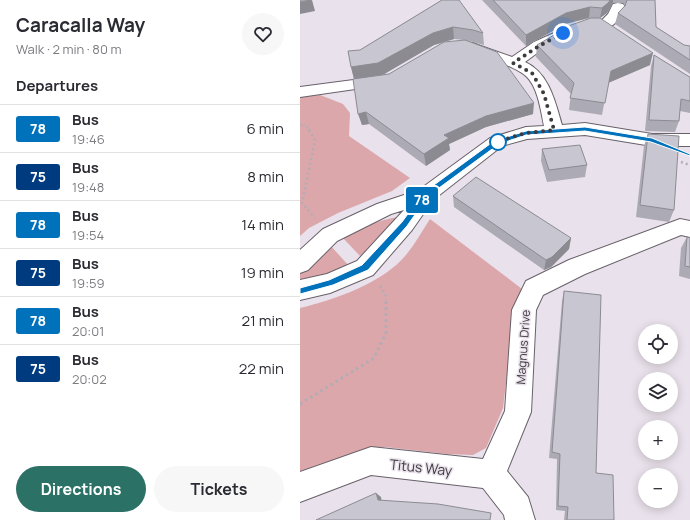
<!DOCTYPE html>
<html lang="en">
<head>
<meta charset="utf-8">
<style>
	:root { --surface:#fff; --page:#f7f7f7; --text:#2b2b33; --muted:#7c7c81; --line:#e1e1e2; --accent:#2c7166 }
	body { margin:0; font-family:Manrope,sans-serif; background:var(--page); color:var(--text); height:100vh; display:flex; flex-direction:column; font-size:15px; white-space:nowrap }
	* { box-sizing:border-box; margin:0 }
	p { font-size:13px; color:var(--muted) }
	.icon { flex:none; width:22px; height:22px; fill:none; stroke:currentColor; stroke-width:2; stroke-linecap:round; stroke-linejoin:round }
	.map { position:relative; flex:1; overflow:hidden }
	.panel { display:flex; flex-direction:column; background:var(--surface); width:300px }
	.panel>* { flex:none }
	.badge { padding:0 8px; border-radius:3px; font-size:14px; line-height:26px }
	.buttons { position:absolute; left:338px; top:324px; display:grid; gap:8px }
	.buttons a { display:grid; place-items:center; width:40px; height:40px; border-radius:50%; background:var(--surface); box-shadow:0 2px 10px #0003; font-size:20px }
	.you { position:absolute; width:20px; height:20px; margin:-10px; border:3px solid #fff; border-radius:50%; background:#1a73e8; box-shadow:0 0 0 6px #1a73e833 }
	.map>.badge { position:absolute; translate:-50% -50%; box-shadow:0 0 0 2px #fff }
	h2 { padding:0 16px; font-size:15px; line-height:36px }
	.round { display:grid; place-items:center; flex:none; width:42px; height:42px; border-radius:21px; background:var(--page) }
	.head { display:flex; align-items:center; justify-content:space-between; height:68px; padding:0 16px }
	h1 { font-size:19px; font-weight:700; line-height:30px }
	.primary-button { display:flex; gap:8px; margin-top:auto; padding:8px 16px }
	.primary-button a { flex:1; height:46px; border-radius:24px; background:var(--accent); color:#fff; font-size:16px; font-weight:700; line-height:46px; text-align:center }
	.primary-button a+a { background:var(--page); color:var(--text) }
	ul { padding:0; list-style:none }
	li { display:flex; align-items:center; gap:12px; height:48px; padding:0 16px; border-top:1px solid var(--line) }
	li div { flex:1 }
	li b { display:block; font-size:15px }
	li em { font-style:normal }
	li .badge { min-width:44px; font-weight:700; text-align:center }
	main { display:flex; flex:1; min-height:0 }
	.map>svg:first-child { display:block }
	.green { fill:#dba7ab }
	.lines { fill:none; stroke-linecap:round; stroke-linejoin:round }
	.street-casing { stroke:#68616a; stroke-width:2 }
	.path-far2 { stroke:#b2acb4; stroke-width:2; stroke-dasharray:1.5 2; stroke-linecap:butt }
	.path-far1 { stroke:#b2acb4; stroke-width:2.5; stroke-dasharray:2 3; stroke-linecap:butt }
	.path { stroke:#b2acb4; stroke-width:3; stroke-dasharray:2.5 3.5; stroke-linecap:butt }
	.street { fill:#fff; fill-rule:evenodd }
	.wall { fill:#acaab4; fill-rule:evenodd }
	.shaded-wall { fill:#8c8b92 }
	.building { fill:#c8c6d1; stroke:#8c8b92 }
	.line { fill:#0072bc; stroke:#fff }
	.walk { stroke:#3e3b3f; stroke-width:4; stroke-dasharray:0 7.2 }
	.stop-dot { fill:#fff; stroke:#0072bc; stroke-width:2 }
	.labels { text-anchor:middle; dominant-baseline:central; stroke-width:3; stroke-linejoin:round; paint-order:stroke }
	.street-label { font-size:12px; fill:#3e3b3f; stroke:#e9e1eb }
	.near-street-label { font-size:14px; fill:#3e3b3f; stroke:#e9e1eb }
</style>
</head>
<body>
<main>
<section class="panel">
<div class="head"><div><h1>Caracalla Way</h1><p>Walk · 2 min · 80 m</p></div><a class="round"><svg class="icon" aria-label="heart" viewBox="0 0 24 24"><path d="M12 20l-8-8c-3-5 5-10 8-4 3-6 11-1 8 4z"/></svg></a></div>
<h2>Departures</h2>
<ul>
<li><span class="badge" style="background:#0072bc;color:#fff">78</span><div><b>Bus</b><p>19:46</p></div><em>6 min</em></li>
<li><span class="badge" style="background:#003b80;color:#fff">75</span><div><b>Bus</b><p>19:48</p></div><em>8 min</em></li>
<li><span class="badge" style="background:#0072bc;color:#fff">78</span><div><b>Bus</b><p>19:54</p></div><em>14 min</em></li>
<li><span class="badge" style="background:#003b80;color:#fff">75</span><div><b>Bus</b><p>19:59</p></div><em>19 min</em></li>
<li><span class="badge" style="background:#0072bc;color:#fff">78</span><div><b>Bus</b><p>20:01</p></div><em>21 min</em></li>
<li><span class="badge" style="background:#003b80;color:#fff">75</span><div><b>Bus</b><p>20:02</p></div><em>22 min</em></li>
</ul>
<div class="primary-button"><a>Directions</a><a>Tickets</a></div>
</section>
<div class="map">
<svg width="390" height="520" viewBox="0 0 390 520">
	<rect width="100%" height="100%" fill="#e9e1eb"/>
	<!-- green -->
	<path class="green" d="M 20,95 L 43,104 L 50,113 L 49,136 L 110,178 L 92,191 L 38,213 L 9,228 L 0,236 L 0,97 Z
		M 99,217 L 66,252 L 60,256 L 43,238 C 62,227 78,220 99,217 Z
		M 130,219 L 222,289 L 215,308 L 203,408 L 186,448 L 173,455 L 147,454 L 85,447 L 0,475 L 0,308 C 34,300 83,283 106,255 C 115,244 122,231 130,219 Z
		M 30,245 L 49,266 L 10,282 L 0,284 L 0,272 Z"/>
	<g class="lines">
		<defs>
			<path id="street" d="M 318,3 L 323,4 L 325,7 C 320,18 313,31 299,28 L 297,25 L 308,14 L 313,4 Z
				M 263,29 L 268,30 L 270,33 L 268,36 L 244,48 L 225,62 C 249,73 255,101 262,125 L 285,123 L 352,134 L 390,134 L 390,146 L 352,146 L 285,135 L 227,139 L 202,146 L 133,200 L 112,230 L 73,275 L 30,293 L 0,300 L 0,280 L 27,274 L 57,261 L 104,210 L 91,214 L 37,241 L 8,270 L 0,273 L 0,250 L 23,229 L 77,204 L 119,190 L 190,138 L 226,127 L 244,126 C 241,111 238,88 227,77 C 216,66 183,57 168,51 L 165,48 L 168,45 L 173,43 L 178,45 L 212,57 L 234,42 Z
				M 84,76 L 90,78 L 92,81 L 90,84 L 0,97 L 0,87 Z
				M 380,219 L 390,221 L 390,237 L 381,235 L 285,274 L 243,295 L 236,310 L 231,412 L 207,471 L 228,497 L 235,520 L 205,520 L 204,515 L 183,488 L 71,475 L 0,502 L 0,472 L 71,447 L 183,459 L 205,411 L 212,310 L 226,281 L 269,260 Z"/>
		</defs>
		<!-- street casing -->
		<use href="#street" class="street-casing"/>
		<!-- path-far2 -->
		<path class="path-far2" d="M 0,124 L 8,127 L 10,131"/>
		<!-- path-far1 -->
		<path class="path-far1" d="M 9,130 L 15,140 L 2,203 L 15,218
			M 381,162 L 390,165
			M 80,286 L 86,296 L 86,300"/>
		<!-- path -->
		<path class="path" d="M 0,404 L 74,358 L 86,333 L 86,299"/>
		<!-- street -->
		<use href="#street" class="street"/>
	</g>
	<!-- wall -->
	<path class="wall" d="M 142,0 L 183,33 L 184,45 L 173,42 L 166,41 L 233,114 L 186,127 L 149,144 L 150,150 L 126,166 L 69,124 L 62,125 L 54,79 L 51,67 L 60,50 ZM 154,39 L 164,40 L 89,74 L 82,75 L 134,45 Z
		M 182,0 L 355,0 L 356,27 L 384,45 L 390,46 L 390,74 L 315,24 L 318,13 L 325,5 L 323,3 L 313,3 L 307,13 L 300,18 L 350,65 L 308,83 L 302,115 L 269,110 L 271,94 L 236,57 L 237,45 L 294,18 L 289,18 L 265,24 L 226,46 Z
		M 354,55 L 388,76 L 390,77 L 390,113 L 380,111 L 379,121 L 375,132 L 345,131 L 351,66 Z
		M 348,134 L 374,210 L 369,222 L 336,217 L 344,146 Z
		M 242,149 L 287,165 L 285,177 L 247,182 L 241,161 Z
		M 153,196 L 271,238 L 269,249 L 251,267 L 244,270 L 154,207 Z
		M 387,237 L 390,238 L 390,279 L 379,276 L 381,248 Z
		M 264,291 L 296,473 L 314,520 L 264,520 L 265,511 L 256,510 L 257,459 L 249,458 L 262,301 Z"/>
	<!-- shaded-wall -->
	<path class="shaded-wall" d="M 12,0 L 15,11 L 0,14 L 0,2 Z
		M 310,0 L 313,0 L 313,3 L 307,13 L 300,18 L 302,8 Z
		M 290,7 L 289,18 L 265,24 L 226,46 L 226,35 L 266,13 Z
		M 153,27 L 154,39 L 134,45 L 81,76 L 54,79 L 51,67 L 133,33 Z
		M 353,53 L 350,65 L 308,83 L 311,71 Z
		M 234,103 L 233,114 L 186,127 L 149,144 L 150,150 L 126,166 L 124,154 L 144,135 L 186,116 Z
		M 66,112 L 69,124 L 62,125 L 58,114 Z
		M 271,238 L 269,249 L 251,267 L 244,270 L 246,260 Z
		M 76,493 L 81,497 L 82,504 L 78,500 Z"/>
	<!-- building -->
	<path class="building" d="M 0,0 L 11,0 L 0,2 Z
		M 142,0 L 159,0 L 183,33 L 173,30 L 153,27 L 133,33 L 78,63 L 51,67 L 48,51 L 60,50 Z
		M 193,0 L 310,0 L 309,2 L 302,8 L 290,7 L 266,13 L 226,35 Z
		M 327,0 L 355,0 L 356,27 L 384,45 L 390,46 L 390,60 L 318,13 L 325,6 Z
		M 291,18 L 300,18 L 353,53 L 311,71 L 305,103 L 270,98 L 274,83 L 237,45 L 271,25 Z
		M 165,40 L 197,52 L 234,103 L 186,116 L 144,135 L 149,138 L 124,154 L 66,112 L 58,114 L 53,79 L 89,74 L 144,42 Z
		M 354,55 L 388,76 L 390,77 L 390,101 L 381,99 L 379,121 L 349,120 Z
		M 348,134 L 379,136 L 374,210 L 340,205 Z
		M 280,145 L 287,165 L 249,170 L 242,149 Z
		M 176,177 L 271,238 L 252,257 L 246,260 L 153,196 Z
		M 387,237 L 390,238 L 390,267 L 385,266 Z
		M 264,291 L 301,295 L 296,473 L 313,475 L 314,520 L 267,520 L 268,507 L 258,506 L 260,454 L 252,452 Z
		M 76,493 L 78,500 L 138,504 L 191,513 L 190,520 L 16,520 Z"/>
	<!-- line -->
	<path class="line" d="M 285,127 L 352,138 L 390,154 L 390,156 L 351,142 L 285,131 L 226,135 L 199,144 L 128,196 L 107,226 L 68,270 L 33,285 L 0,294 L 0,288 L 29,280 L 62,265 L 102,222 L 123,193 L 194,141 L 226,131 Z"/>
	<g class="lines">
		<!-- walk -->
		<path class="walk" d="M 198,142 L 196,142 L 226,133 L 254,130 L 244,94 L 232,73 L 213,63 L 239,46 L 263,33"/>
	</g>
	<!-- markers -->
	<circle class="stop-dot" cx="198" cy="142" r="8"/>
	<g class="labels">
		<!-- street labels -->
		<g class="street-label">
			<text transform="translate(223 347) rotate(-86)">Magnus Drive</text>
		</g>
		<!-- near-street labels -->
		<g class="near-street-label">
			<text transform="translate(121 467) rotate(6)">Titus Way</text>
		</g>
	</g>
</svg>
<div class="buttons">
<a><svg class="icon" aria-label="locate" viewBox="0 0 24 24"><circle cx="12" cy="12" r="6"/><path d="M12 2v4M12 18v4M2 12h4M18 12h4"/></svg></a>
<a><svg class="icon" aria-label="layers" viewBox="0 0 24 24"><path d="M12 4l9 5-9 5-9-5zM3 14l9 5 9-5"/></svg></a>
<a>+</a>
<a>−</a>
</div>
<div class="you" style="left:263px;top:33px"></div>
<b class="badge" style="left:122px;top:200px;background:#0072bc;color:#fff">78</b>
</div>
</main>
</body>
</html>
